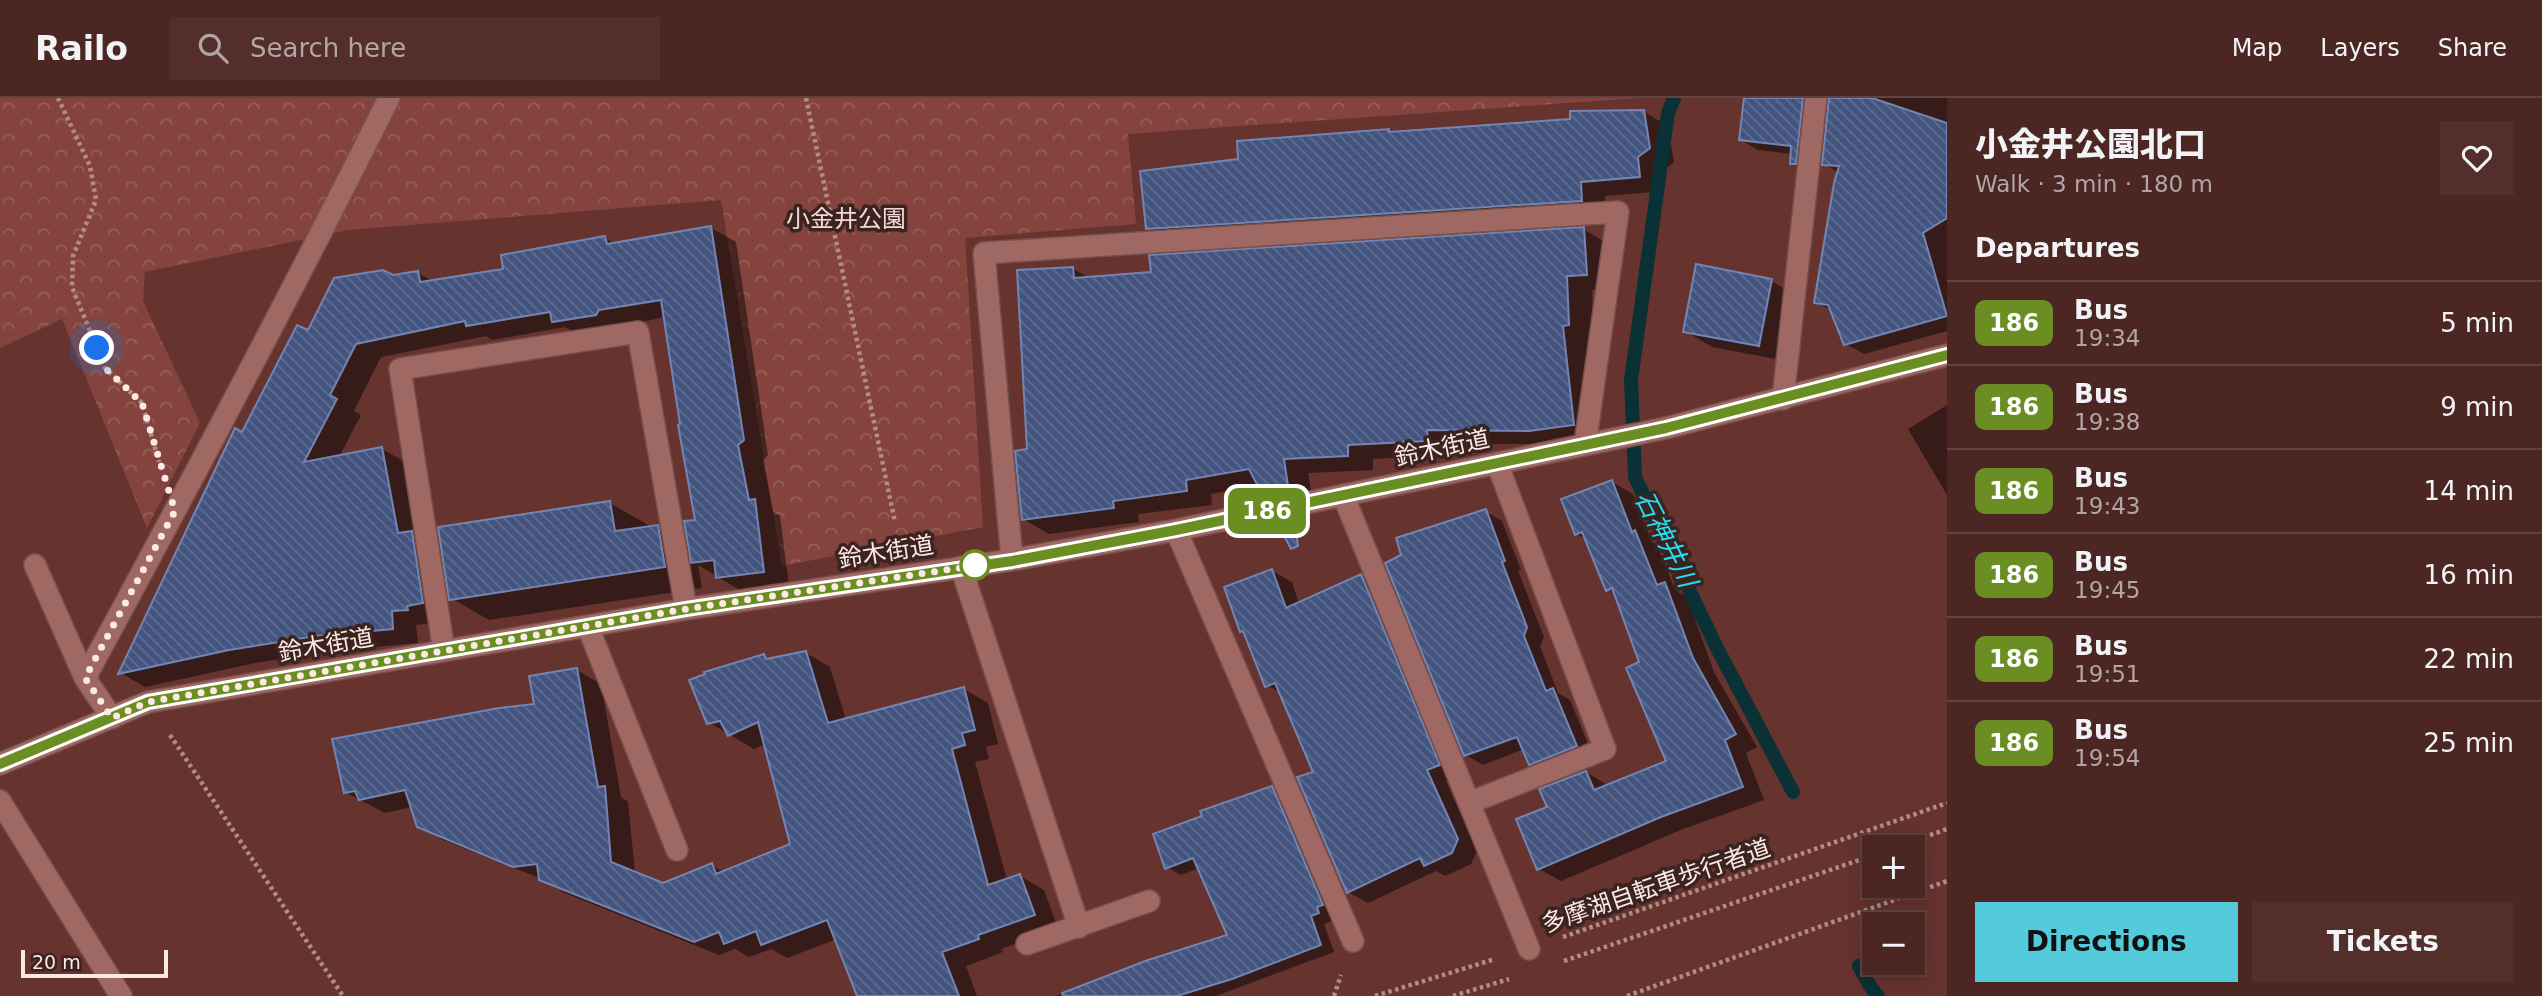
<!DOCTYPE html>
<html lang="en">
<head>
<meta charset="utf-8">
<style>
	:root { --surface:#4c2622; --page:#532e2a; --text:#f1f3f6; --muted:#b2a5a5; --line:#634340; --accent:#53cbda }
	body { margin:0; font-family:"DejaVu Sans","Noto Sans JP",sans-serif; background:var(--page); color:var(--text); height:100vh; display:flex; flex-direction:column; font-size:26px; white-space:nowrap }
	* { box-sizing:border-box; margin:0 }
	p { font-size:23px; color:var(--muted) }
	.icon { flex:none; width:38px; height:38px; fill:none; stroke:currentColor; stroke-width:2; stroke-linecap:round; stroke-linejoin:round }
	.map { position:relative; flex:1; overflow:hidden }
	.side { display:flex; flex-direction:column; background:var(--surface); width:595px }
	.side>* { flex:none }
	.badge { padding:0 14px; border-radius:10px; font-size:24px; line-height:46px }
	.fabs { position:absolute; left:1862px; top:737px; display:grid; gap:14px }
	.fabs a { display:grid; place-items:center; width:63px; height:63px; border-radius:0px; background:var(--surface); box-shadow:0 4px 18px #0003,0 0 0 2px var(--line); font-size:35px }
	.scale { position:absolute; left:21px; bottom:18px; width:147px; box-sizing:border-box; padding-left:7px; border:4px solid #fce8e5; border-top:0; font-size:19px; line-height:24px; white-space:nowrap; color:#fce8e5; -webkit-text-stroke:5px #3b2320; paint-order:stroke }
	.you { position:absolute; width:35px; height:35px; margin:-18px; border:5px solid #fff; border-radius:50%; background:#1a73e8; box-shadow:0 0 0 10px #1a73e833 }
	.map>.badge { position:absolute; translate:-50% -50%; box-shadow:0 0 0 4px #fff }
	h2 { padding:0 28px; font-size:26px; line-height:63px }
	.round { display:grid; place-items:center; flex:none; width:74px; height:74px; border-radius:0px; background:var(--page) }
	.overview { display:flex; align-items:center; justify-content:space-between; height:119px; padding:0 28px }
	h1 { font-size:33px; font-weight:800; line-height:52px }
	.button { display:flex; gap:14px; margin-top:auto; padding:14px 28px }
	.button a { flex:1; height:80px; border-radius:0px; background:var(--accent); color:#111; font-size:28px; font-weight:800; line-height:80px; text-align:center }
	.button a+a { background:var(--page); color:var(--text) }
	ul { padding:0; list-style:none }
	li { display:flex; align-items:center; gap:21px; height:84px; padding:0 28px; border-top:2px solid var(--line) }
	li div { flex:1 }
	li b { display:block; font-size:26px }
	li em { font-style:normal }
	li .badge { min-width:77px; font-weight:700; text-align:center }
	header { display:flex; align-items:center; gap:42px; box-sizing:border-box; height:98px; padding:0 35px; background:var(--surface); border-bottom:2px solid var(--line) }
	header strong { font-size:33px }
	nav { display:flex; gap:38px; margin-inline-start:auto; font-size:24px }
	.search { width:490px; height:63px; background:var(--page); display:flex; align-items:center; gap:18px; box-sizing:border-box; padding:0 24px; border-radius:0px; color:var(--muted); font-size:26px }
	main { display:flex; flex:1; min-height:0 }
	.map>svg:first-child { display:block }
	.forest { fill:url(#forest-crowns) }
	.shadow { fill:#0007 }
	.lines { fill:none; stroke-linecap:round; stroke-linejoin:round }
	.stream { stroke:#0a3135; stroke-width:14 }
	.building { fill:url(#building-back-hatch); stroke:#7285b3; stroke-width:2 }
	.minor-casing { stroke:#774f4b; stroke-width:24 }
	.path { stroke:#b18d89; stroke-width:4.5; stroke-dasharray:3.5 3.5; stroke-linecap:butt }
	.minor { stroke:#a06862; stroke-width:21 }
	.line-casing { stroke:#fff; stroke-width:16 }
	.line { stroke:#6b8e23; stroke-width:10 }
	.walk { stroke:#fce8e5; stroke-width:7; stroke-dasharray:0 12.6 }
	.stop-dot { fill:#fff; stroke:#6b8e23; stroke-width:3.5 }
	.labels { text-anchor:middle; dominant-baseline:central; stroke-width:7; stroke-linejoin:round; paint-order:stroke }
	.park-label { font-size:24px; fill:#f1d9d6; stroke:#3b2320 }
	.street-label { font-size:24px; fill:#fce8e5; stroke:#3b2320 }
	.water-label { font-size:26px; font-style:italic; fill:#23def3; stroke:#3b2320 }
</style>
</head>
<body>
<header>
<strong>Railo</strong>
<div class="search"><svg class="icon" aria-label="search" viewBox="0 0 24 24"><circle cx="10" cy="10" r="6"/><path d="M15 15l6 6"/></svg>Search here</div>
<nav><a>Map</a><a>Layers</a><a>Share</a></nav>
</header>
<main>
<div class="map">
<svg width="1947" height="898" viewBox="0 0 1947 898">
	<defs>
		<pattern id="forest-crowns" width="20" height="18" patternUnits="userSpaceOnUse" patternTransform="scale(1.75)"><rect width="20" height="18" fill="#84443d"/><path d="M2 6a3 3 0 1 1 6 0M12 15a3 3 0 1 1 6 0" fill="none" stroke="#965f59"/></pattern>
		<pattern id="building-back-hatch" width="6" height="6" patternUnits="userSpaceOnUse" patternTransform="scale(1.75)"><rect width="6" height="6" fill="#43547f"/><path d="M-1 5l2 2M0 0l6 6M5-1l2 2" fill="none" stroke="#5f6d91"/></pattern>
	</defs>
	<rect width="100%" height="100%" fill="#66332e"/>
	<!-- forest -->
	<path class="forest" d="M 0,0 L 1639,0 L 1128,36 L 1136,126 L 965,140 L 983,429 L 782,468 L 721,102 L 348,132 L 145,174 L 143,203 L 200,325 L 147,430 L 62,221 L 0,250 Z"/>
	<!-- shadow -->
	<path class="shadow" d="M 1746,0 L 1827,0 L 1821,8 L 1810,75 L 1792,65 L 1792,56 L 1758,52 L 1741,42 Z
		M 1831,0 L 1947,0 L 1947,233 L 1864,256 L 1846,246 L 1832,213 L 1816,204 L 1839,75 L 1824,66 Z
		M 1643,13 L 1668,28 L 1674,64 L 1663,73 L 1664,93 L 1605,98 L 1606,117 L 1173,145 L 1148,130 L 1240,63 L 1388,33 L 1393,35 L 1572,22 Z
		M 711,130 L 736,144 L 768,357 L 763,362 L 773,414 L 780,418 L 789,488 L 743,494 L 698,467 L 702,490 L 489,522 L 451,500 L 610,405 L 648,427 L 648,430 L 658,429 L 690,447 L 697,423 L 665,219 L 579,237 L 565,229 L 492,242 L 486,238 L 381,259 L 354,313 L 361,317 L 339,359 L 382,351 L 407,365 L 432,525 L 416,527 L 418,545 L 343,552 L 255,565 L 145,589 L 121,575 L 243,336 L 309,235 L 393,179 L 418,175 L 433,183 L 505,172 L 605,140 L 616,146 Z
		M 1583,131 L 1609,146 L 1612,191 L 1592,192 L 1594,241 L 1588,241 L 1599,341 L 1555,346 L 1452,346 L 1453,356 L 1373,361 L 1373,372 L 1308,375 L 1314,409 L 1291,414 L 1266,399 L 1260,387 L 1211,396 L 1212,407 L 1138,416 L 1139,424 L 1049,436 L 1023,421 L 1029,353 L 1073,171 L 1090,180 Z
		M 1771,183 L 1798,198 L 1786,263 L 1712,249 L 1685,233 Z
		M 1947,307 L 1947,397 L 1908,331 Z
		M 1612,384 L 1633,396 L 1652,444 L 1657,447 L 1675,492 L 1687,499 L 1714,574 L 1757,649 L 1746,655 L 1764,702 L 1683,731 L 1561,783 L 1539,771 L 1549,710 L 1586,674 L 1609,688 L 1668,664 L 1641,565 L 1616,496 L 1607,491 L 1588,442 L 1576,436 Z
		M 1485,413 L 1502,423 L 1521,472 L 1518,473 L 1544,539 L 1540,548 L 1558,595 L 1570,602 L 1593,658 L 1547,676 L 1530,666 L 1524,651 L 1483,667 L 1466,657 Z
		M 1272,473 L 1292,484 L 1299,506 L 1361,478 L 1381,489 L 1458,678 L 1446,683 L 1477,753 L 1471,766 L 1445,778 L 1436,773 L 1368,805 L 1348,794 L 1315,675 L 1282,596 L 1267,587 L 1246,536 L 1241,533 Z
		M 806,555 L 830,569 L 846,622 L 964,591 L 988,605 L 998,646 L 986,649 L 989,661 L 975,664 L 1007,782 L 1020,778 L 1044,792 L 1058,830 L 1001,851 L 1003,854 L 966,868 L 977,898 L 893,898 L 837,841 L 787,860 L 771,851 L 749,859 L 735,851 L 719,857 L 565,795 L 542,781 L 443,742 L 418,728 L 412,709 L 385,715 L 345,694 L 536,607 L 577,572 L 601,586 L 621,699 L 628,704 L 635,775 L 663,787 L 712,767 L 725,775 L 792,747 L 765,646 L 754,651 L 708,624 L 764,558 L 771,562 Z
		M 1272,690 L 1286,698 L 1336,814 L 1330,817 L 1332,823 L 1324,826 L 1334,854 L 1216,898 L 1056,898 L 1149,864 L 1229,838 L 1199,770 L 1181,777 L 1167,769 L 1204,719 Z"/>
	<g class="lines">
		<!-- stream -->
		<path class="stream" d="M 1674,0 L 1668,15 L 1631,282 L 1635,379 L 1717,550 L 1793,694
			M 1859,868 L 1870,888 L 1878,898"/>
	</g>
	<!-- building -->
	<path class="building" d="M 1744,0 L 1803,0 L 1796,66 L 1790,66 L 1791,48 L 1739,42 Z
		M 1829,0 L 1872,0 L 1947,25 L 1947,120 L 1923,135 L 1947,218 L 1844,247 L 1828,207 L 1814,205 L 1834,85 L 1839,68 L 1822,67 Z
		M 1644,12 L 1650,50 L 1638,59 L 1640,79 L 1581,84 L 1582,103 L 1146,131 L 1140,73 L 1238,61 L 1237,43 L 1389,31 L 1389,34 L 1570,21 L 1570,13 Z
		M 711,128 L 744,342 L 738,347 L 749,402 L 755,401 L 764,474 L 716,480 L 714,462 L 691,465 L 684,423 L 695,422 L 678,327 L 680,326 L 661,202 L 599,212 L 596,217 L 552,224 L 550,214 L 466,228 L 465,223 L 356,246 L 330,297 L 337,301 L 304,364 L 382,349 L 398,435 L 412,433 L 423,505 L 407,508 L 408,512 L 392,513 L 393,531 L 317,538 L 229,552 L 118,576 L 235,330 L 242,334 L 297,227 L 308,232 L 334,180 L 383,172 L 393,177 L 418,173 L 420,184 L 503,171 L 501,157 L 605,138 L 607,146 Z
		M 1584,129 L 1587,177 L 1567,178 L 1569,227 L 1563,228 L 1574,327 L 1529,333 L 1427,332 L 1428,343 L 1348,347 L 1348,358 L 1284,361 L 1289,395 L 1264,400 L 1249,371 L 1186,382 L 1187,393 L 1113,403 L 1114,410 L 1022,422 L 1015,353 L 1027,351 L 1017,172 L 1073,169 L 1074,180 L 1151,174 L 1149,157 Z
		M 1696,166 L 1772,181 L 1759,248 L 1683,234 Z
		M 1612,382 L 1632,434 L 1635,432 L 1657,487 L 1665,484 L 1693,560 L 1736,636 L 1725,642 L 1743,689 L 1661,719 L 1537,772 L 1516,721 L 1547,709 L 1539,691 L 1586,673 L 1594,692 L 1666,663 L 1626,570 L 1639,564 L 1612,490 L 1606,493 L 1582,434 L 1575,437 L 1561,401 Z
		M 610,403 L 615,433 L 658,427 L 665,469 L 449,502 L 438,429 Z
		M 1486,411 L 1505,463 L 1502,464 L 1527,529 L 1524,538 L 1546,593 L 1553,590 L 1577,648 L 1529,667 L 1517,639 L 1464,658 L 1385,465 L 1401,457 L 1396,440 Z
		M 1294,421 L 1298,448 L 1291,451 L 1277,424 Z
		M 1272,471 L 1286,510 L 1361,476 L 1440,667 L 1427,672 L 1458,741 L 1452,755 L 1424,768 L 1420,760 L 1347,795 L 1297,679 L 1313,674 L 1275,585 L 1265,589 L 1243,533 L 1240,534 L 1224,489 Z
		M 806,553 L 828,625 L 964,589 L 975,632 L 962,635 L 965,647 L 952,651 L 988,787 L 1020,776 L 1035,817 L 978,837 L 979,841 L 942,854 L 959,898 L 857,898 L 827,822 L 761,847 L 756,833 L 724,846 L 719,834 L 694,844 L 539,782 L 537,766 L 513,769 L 417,729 L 405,692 L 359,702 L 355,693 L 344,695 L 332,641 L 499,610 L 534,606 L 529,578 L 577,570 L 598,689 L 605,688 L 611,764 L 663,785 L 712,765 L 716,776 L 790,746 L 758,624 L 728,638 L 720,623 L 707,626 L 689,582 L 705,576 L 704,574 L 764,556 L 766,561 Z
		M 1272,688 L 1323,807 L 1317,809 L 1319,815 L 1311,818 L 1321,847 L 1232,881 L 1177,898 L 1063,898 L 1062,895 L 1148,862 L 1227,837 L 1193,760 L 1165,771 L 1153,736 L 1202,718 L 1200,713 Z"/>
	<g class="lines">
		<defs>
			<path id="minor" d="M 1783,301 L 1816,0
				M 1343,397 L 1529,851
				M 1176,432 L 1353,843
				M 1012,462 L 984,155 L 1618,114 L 1585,347
				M 35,467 L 85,580
				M 961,469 L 1079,829
				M 588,529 L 677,752
				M 444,553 L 400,271 L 638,234 L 686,511
				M 112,620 L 85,580 C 189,388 292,195 389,0
				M 0,666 L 148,604 L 686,511 L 1012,462 L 1176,432 L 1666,330 L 1947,257
				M 0,703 L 121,898
				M 1469,705 L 1605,651 L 1497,365
				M 1027,846 L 1149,803"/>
		</defs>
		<!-- minor casing -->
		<use href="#minor" class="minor-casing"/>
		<!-- path -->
		<path class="path" d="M 58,0 L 90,68 L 96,102 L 73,158 L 72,189 L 105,270 L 142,305 L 159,364
			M 806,0 L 895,424
			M 170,637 L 343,898
			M 1897,749 L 1947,731
			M 1563,839 L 1947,705
			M 1564,863 L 1874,757
			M 1334,898 L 1341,877
			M 1375,898 L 1495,861
			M 1453,898 L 1509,881
			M 1627,898 L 1947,783"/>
		<!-- minor -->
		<use href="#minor" class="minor"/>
	</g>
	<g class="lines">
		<defs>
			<path id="line" d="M 0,666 L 148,604 L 686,511 L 1012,463 L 1176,432 L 1666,330 L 1947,257"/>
		</defs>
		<!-- line casing -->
		<use href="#line" class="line-casing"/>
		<!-- line -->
		<use href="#line" class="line"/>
		<!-- walk -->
		<path class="walk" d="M 97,250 L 105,270 L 142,305 L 175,413 L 85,580 L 112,620 L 148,604 L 686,511 L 986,466 L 975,467"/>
	</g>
	<!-- markers -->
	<circle class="stop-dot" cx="975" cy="467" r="14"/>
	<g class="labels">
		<!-- park labels -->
		<g class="park-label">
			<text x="846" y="121">小金井公園</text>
		</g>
		<!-- street labels -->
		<g class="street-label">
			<text transform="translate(1442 350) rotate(-12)">鈴木街道</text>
			<text transform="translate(886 454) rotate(-9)">鈴木街道</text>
			<text transform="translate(326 547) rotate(-10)">鈴木街道</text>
			<text transform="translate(1656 788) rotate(-19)">多摩湖自転車歩行者道</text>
		</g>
		<!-- water labels -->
		<g class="water-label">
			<text transform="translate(1666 441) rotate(63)">石神井川</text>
		</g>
	</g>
</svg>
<div class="fabs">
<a>+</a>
<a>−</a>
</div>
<div class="scale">20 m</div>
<div class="you" style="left:97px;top:250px"></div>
<b class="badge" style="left:1267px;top:413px;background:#6b8e23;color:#fff">186</b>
</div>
<section class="side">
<div class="overview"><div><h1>小金井公園北口</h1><p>Walk · 3 min · 180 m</p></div><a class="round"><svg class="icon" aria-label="heart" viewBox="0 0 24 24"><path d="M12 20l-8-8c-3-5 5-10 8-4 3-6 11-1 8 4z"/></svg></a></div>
<h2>Departures</h2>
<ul>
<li><span class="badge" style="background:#6b8e23;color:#fff">186</span><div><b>Bus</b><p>19:34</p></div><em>5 min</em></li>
<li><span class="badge" style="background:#6b8e23;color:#fff">186</span><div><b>Bus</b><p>19:38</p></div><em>9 min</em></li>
<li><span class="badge" style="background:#6b8e23;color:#fff">186</span><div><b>Bus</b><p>19:43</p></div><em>14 min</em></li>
<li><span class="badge" style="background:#6b8e23;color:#fff">186</span><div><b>Bus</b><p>19:45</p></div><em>16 min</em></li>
<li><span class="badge" style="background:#6b8e23;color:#fff">186</span><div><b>Bus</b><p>19:51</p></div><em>22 min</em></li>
<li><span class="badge" style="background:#6b8e23;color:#fff">186</span><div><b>Bus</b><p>19:54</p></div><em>25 min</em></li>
</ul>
<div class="button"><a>Directions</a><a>Tickets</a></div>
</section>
</main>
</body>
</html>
